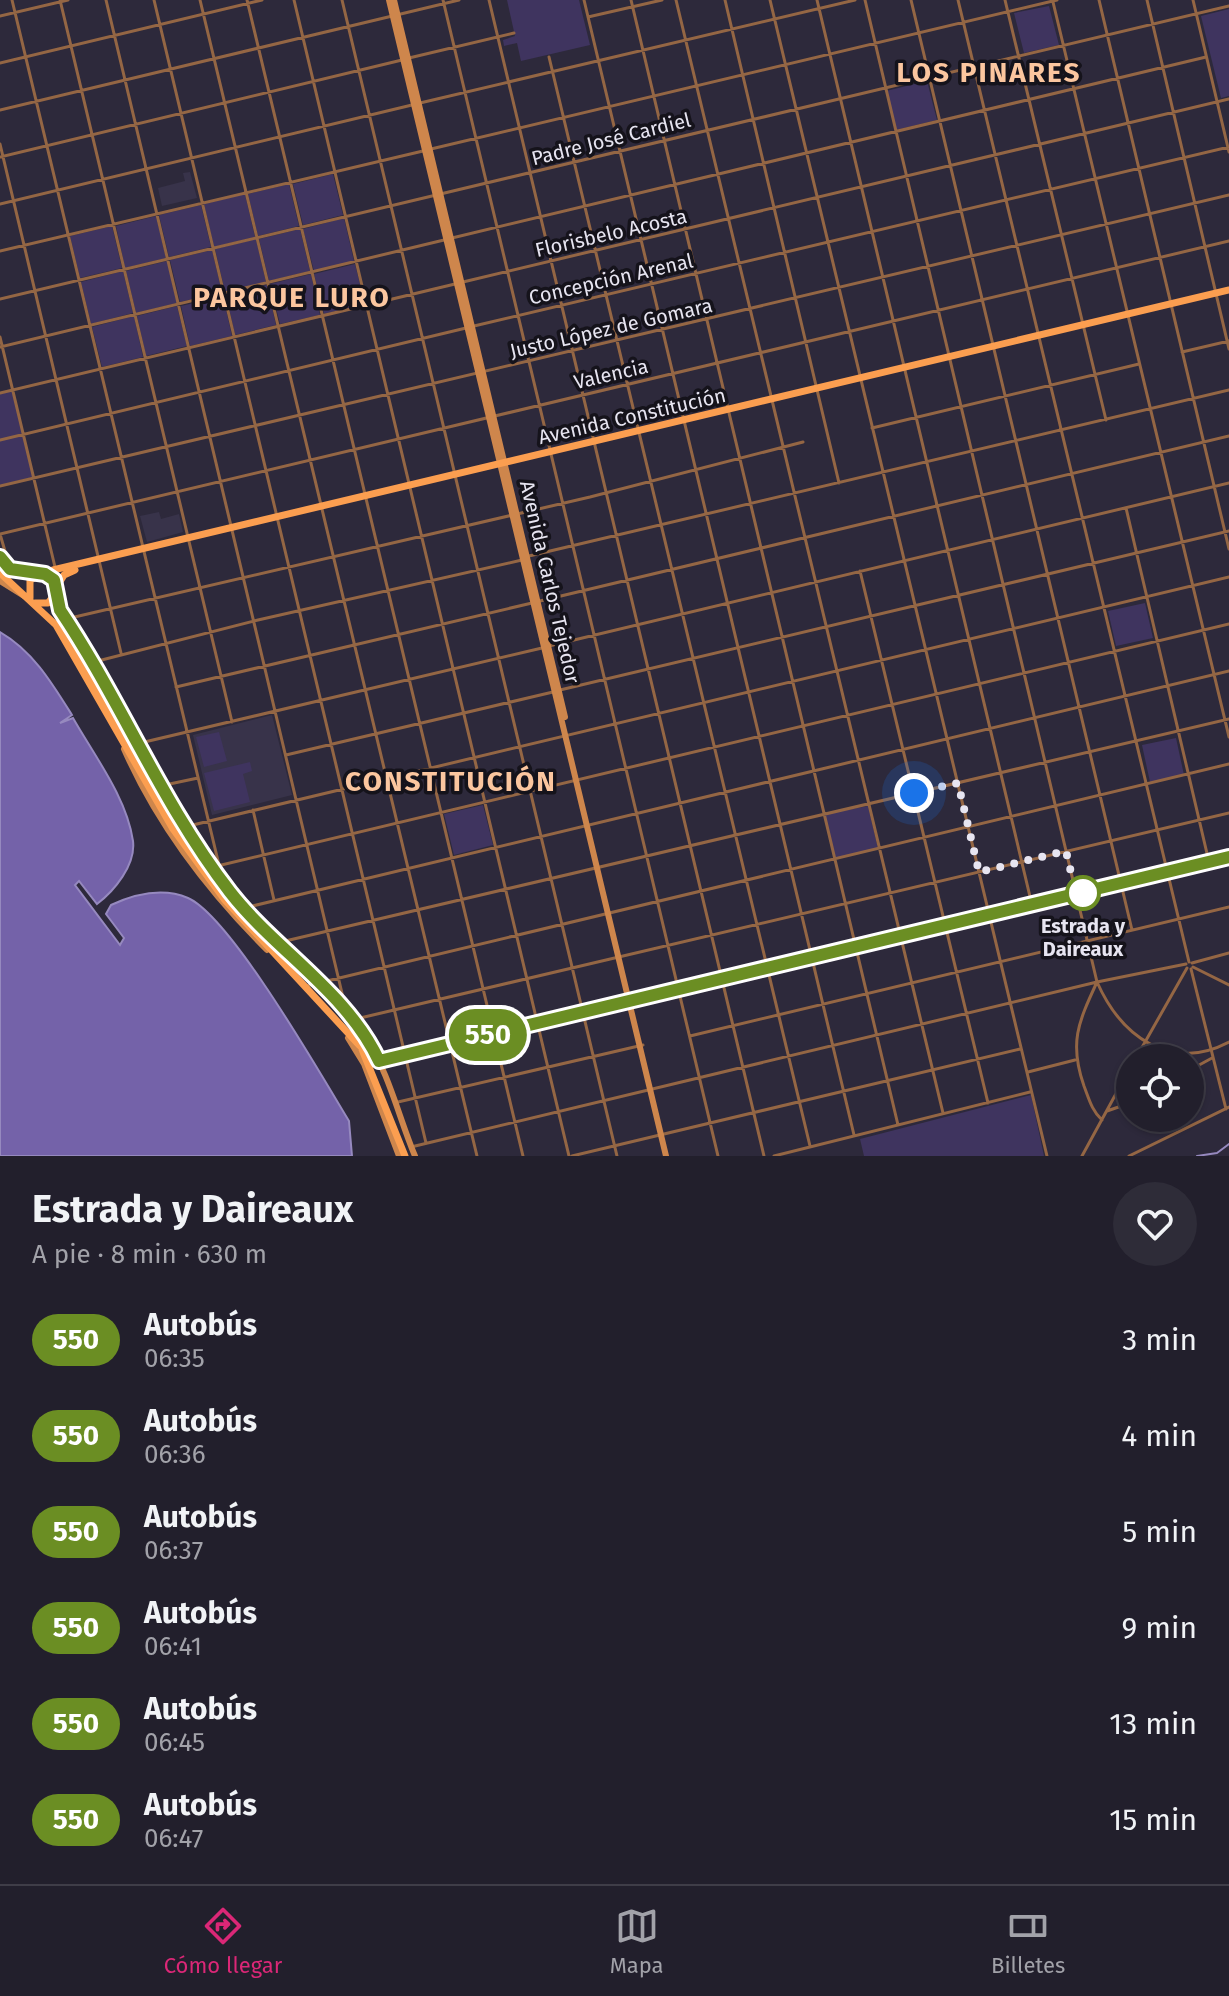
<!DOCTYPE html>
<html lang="es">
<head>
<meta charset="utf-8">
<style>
	:root { --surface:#221f2c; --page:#2e2c38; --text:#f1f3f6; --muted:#a2a2a9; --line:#3f3d48; --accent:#db2777 }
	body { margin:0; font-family:"Fira Sans",sans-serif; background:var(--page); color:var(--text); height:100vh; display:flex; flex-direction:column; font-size:30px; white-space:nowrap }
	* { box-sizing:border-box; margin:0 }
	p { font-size:26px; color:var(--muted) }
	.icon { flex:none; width:44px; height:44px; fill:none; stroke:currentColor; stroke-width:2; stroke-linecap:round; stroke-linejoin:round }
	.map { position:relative; height:1156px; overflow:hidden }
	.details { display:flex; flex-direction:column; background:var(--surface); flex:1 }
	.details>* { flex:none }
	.badge { padding:0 16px; border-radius:26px; font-size:28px; line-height:52px }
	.buttons { position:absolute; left:1116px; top:1044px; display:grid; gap:16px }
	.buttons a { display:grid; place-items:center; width:88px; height:88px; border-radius:50%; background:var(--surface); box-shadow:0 2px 6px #0004,0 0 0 2px var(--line); font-size:40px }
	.you { position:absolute; width:40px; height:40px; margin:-20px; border:6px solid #fff; border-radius:50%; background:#1a73e8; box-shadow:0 0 0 12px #1a73e833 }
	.map>.badge { position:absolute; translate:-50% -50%; box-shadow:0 0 0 4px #fff }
	.round { display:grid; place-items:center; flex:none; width:84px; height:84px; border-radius:42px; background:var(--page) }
	.overview { display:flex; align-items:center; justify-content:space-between; height:136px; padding:0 32px }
	h1 { font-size:38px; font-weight:700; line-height:60px }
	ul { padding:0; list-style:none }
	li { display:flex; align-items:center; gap:24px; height:96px; padding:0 32px }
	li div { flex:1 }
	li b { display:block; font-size:30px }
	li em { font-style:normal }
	li .badge { min-width:88px; font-weight:700; text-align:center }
	.tabs { display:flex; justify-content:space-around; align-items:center; height:112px; border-top:2px solid var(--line); background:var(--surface); font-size:22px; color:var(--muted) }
	.tabs a { display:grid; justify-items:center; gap:4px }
	.tabs .current { color:var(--accent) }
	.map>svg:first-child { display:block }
	.built { fill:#38334a }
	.green { fill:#3f345f }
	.water { fill:#7462a9; stroke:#9689bf; stroke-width:2 }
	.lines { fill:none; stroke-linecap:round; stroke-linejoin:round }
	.stream { stroke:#9689bf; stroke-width:2 }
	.street { stroke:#946644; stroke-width:3 }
	.secondary { stroke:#ce864c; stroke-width:6 }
	.primary { stroke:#fb9e50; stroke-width:7 }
	.line-casing { stroke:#fff; stroke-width:18 }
	.line { stroke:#6b8e23; stroke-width:12 }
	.walk { stroke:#e7e5f1; stroke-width:8; stroke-dasharray:0 14.4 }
	.stop-dot { fill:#fff; stroke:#6b8e23; stroke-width:4 }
	.labels { text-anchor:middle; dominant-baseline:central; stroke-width:7; stroke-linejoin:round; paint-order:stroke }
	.street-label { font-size:20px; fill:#e7e5f1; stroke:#15131b }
	.stop-label { font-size:20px; font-weight:bold; fill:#e7e5f1; stroke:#15131b }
	.district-label { font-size:28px; font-weight:bold; letter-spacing:2px; fill:#fbc69f; stroke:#15131b }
</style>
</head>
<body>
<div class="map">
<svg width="1229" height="1156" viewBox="0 0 1229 1156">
	<rect width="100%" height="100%" fill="#2d293b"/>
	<!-- built -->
	<path class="built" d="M 190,172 L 197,198 L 162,206 L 158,188 L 185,181 L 183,173 Z
		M 159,512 L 161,519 L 179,514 L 183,532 L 147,542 L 140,516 Z
		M 272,715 L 292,795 L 212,815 L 193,735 Z"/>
	<!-- green -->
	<path class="green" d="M 507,0 L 579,0 L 590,45 L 521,61 L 517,43 L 504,46 L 503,40 L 515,36 Z
		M 1049,6 L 1059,45 L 1024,53 L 1014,13 Z
		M 1229,9 L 1229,96 L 1221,98 L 1201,16 Z
		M 927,81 L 937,120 L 896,130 L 886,91 Z
		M 333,174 L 343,215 L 303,225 L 293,184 Z
		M 289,184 L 299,226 L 258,236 L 248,194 Z
		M 245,194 L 255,237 L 214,247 L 204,204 Z
		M 201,205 L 211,247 L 169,257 L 159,215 Z
		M 156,216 L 166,258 L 125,268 L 116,226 Z
		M 344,218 L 354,261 L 314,271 L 303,229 Z
		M 112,226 L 122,268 L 80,278 L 70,236 Z
		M 300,229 L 310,271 L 269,281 L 259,239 Z
		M 256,239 L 266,282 L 225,292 L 215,249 Z
		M 212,250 L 222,292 L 180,302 L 170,260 Z
		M 167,261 L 177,303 L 136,313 L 126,271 Z
		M 355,264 L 365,304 L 324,314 L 314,274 Z
		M 123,271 L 133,313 L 91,324 L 81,282 Z
		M 311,274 L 320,315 L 280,324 L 270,284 Z
		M 267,285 L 276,325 L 235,335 L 226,295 Z
		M 223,296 L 232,336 L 190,346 L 181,306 Z
		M 177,306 L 187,346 L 146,356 L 137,316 Z
		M 134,316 L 143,357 L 102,367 L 92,327 Z
		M 12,391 L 33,477 L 0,485 L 0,394 Z
		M 1145,603 L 1153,638 L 1116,646 L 1108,611 Z
		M 219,732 L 227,761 L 204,767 L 196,737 Z
		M 1176,738 L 1184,775 L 1150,782 L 1142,745 Z
		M 250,762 L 252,771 L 243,774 L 250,802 L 214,811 L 204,773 Z
		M 483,805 L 493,845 L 454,855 L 444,814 Z
		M 868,806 L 878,848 L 835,859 L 824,814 Z
		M 1031,1095 L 1044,1156 L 864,1156 L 860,1139 Z"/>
	<!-- water -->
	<path class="water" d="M 0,632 C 33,651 52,683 72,715 L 60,723 L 73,718 C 94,755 127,798 133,841 C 136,865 114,891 97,904 L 79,881 L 75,885 L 120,945 L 124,938 L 106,914 L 111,905 C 135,894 162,887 188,898 C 231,917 321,1075 349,1121 L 352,1156 L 0,1156 Z"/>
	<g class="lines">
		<!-- stream -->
		<path class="stream" d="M 1197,1156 L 1217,1153 L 1229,1144"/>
		<!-- street -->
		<path class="street" d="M 12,0 L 219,865
			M 60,0 L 232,722
			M 106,0 L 346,1010
			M 154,0 L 426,1143
			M 200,0 L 477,1156
			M 247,0 L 523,1156
			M 294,0 L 569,1156
			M 342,0 L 617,1156
			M 443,0 L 718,1156
			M 489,0 L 764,1156
			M 584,0 L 854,1135
			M 631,0 L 898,1125
			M 676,0 L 943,1113
			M 725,0 L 839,483
			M 770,0 L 1047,1156
			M 817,0 L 1032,905
			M 865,0 L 1097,982 C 1121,1036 1170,1073 1229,1042
			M 911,0 L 1132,930
			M 958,0 L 1189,962
			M 1005,0 L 1106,420
			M 1099,0 L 1229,549
			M 1147,0 L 1229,349
			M 1193,0 L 1229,152
			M 1053,2 L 1229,737
			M 0,16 L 68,0
			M 588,17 L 662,0
			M 549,57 L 810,1146
			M 409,58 L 514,33
			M 0,63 L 262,0
			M 420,103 L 855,0
			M 0,110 L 459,0
			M 0,144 L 121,653
			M 431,149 L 1057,0
			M 0,157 L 402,60
			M 0,204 L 412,105
			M 452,238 L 1206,57
			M 0,251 L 423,151
			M 463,282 L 1229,99
			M 0,299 L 1229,6
			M 474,326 L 1229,147
			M 0,337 L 55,567
			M 0,347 L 444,240
			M 1182,352 L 1229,341
			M 0,393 L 455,284
			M 872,428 L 1139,364
			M 0,440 L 466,328
			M 0,486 L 1229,195
			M 1126,508 L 1209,862
			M 0,534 L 1229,241
			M 0,534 L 9,565
			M 529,556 L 1229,390
			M 860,571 L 988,1103
			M 540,601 L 1229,436
			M 66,619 L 590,497 L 803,442
			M 549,646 L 1229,483
			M 90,663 L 258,620 L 522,560
			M 176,687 L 532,603
			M 560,690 L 1229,531
			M 136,744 L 542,648
			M 286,755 L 553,692
			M 160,786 L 198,778
			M 253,810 L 274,900
			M 176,829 L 1229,577
			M 213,867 L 1229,624
			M 244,908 L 1229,671
			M 281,942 L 1229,719
			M 1192,963 L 1229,953
			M 1193,967 L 1229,985
			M 1191,969 L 1226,1109
			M 1097,982 C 1078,1023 1069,1043 1084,1086 C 1089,1099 1092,1111 1102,1120
			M 306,986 L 1229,764
			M 356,1019 L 1229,813
			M 690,1036 L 1229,907
			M 1136,1058 L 1187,968
			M 1190,1070 L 1212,1058
			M 1028,1072 L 1075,1060
			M 398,1102 L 643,1045
			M 1107,1111 L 1130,1103
			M 411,1147 L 1097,982 L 1186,964
			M 572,1156 L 1020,1049
			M 774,1156 L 1030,1092
			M 1082,1156 L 1130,1068
			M 1129,1156 L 1229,1107"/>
		<!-- secondary -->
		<path class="secondary" d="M 389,0 L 666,1156
			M 394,0 L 565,717
			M 0,581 L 24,596
			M 66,620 C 116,712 165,807 229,891 C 270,944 330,981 366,1038 C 389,1073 399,1118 415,1156
			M 124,749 C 157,824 209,892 267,950
			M 348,1038 L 364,1064 L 399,1156
			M 364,1064 L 1229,858"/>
		<!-- primary -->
		<path class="primary" d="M 0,564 L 35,575
			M 0,573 L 56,625 L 173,829 L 224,899 L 361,1047 L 405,1156
			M 44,574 L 56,583 L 67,633 L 140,763
			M 57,586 L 64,575 L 75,570
			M 30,598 L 30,580 L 53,570 L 1229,290
			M 35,603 L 48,603 L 57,592"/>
	</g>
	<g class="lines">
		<defs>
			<path id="line" d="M 0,557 L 10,569 L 45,574 L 54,580 L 60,610 C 121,701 162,804 230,892 C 275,950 347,992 379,1061 L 1229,857"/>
		</defs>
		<!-- line casing -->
		<use href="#line" class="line-casing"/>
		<!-- line -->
		<use href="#line" class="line"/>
		<!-- walk -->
		<path class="walk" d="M 914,793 L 958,783 L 979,872 L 1066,851 L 1076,894 L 1083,893"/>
	</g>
	<!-- markers -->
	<circle class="stop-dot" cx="1083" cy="893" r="16"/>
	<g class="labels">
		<!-- street labels -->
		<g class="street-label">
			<text transform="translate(611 139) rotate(-14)">Padre José Cardiel</text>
			<text transform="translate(611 233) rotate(-13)">Florisbelo Acosta</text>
			<text transform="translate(611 279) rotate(-13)">Concepción Arenal</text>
			<text transform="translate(611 328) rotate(-13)">Justo López de Gomara</text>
			<text transform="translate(611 374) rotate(-13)">Valencia</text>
			<text transform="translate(632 416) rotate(-13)">Avenida Constitución</text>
			<text transform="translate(550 582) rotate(77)">Avenida Carlos Tejedor</text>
		</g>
		<!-- stop labels -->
		<g class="stop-label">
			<text x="1083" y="926">Estrada y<tspan x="1083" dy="23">Daireaux</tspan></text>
		</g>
		<!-- district labels -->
		<g class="district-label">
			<text x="989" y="72">LOS PINARES</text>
			<text x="292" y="297">PARQUE LURO</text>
			<text x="451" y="781">CONSTITUCIÓN</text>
		</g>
	</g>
</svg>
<div class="buttons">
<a><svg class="icon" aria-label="locate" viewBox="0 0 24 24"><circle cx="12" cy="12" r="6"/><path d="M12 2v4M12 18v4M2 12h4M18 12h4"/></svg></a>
</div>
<div class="you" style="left:914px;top:793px"></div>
<b class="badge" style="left:488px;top:1035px;background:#6b8e23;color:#fff">550</b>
</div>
<section class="details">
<div class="overview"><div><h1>Estrada y Daireaux</h1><p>A pie · 8 min · 630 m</p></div><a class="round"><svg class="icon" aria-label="heart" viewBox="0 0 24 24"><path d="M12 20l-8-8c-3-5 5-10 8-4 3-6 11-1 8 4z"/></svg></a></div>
<ul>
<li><span class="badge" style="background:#6b8e23;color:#fff">550</span><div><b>Autobús</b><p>06:35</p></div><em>3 min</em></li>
<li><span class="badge" style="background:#6b8e23;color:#fff">550</span><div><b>Autobús</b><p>06:36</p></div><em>4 min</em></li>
<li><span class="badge" style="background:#6b8e23;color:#fff">550</span><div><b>Autobús</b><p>06:37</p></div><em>5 min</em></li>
<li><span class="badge" style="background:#6b8e23;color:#fff">550</span><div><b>Autobús</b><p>06:41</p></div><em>9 min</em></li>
<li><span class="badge" style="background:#6b8e23;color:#fff">550</span><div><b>Autobús</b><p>06:45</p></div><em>13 min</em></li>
<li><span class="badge" style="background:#6b8e23;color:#fff">550</span><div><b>Autobús</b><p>06:47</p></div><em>15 min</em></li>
</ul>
</section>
<nav class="tabs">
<a class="current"><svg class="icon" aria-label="directions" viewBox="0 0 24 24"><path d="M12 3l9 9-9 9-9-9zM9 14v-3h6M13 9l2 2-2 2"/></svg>Cómo llegar</a>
<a><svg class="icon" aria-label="map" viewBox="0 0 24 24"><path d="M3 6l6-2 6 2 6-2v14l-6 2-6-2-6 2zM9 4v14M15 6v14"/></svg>Mapa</a>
<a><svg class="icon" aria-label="tickets" viewBox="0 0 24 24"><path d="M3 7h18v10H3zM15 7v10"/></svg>Billetes</a>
</nav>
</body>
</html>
